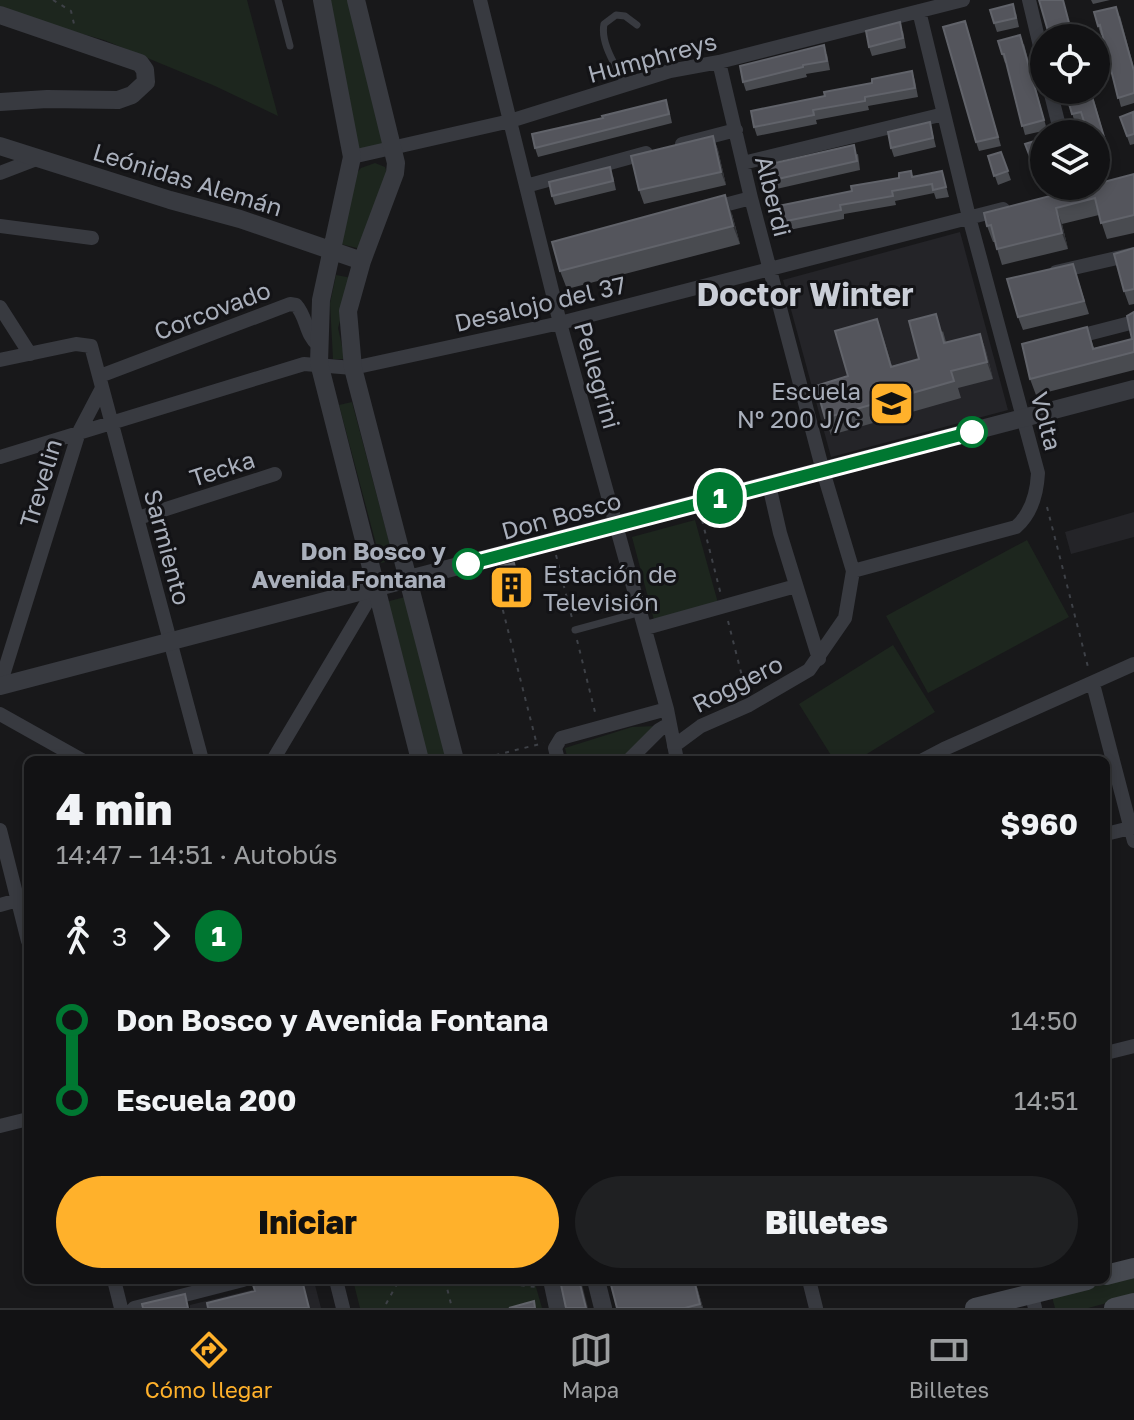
<!DOCTYPE html>
<html lang="es">
<head>
<meta charset="utf-8">
<style>
	:root { --surface:#121214; --page:#1f2022; --text:#f1f3f6; --muted:#9c9ea0; --line:#313234; --accent:#ffb12b }
	body { margin:0; font-family:"Golos Text",sans-serif; background:var(--page); color:var(--text); height:100vh; display:flex; flex-direction:column; font-size:30px; white-space:nowrap }
	* { box-sizing:border-box; margin:0 }
	p { font-size:26px; color:var(--muted) }
	.icon { flex:none; width:44px; height:44px; fill:none; stroke:currentColor; stroke-width:2; stroke-linecap:round; stroke-linejoin:round }
	.map { position:relative; flex:1; overflow:hidden }
	.details { position:absolute; left:24px; top:756px; width:1086px; height:528px; display:flex; flex-direction:column; background:var(--surface); border-radius:12px; box-shadow:0 4px 12px #0003,0 0 0 2px var(--line) }
	.details>* { flex:none }
	.badge { padding:0 16px; border-radius:26px; font-size:28px; line-height:52px }
	.controls { position:absolute; left:1030px; top:24px; display:grid; gap:16px }
	.controls a { display:grid; place-items:center; width:80px; height:80px; border-radius:50%; background:var(--surface); box-shadow:0 4px 12px #0003,0 0 0 2px var(--line); font-size:40px }
	.map>.badge { position:absolute; translate:-50% -50%; box-shadow:0 0 0 4px #fff }
	.legs { display:flex; align-items:center; gap:12px; height:88px; padding:0 32px; font-size:26px }
	.legs p { margin-inline-start:auto }
	.summary { display:flex; align-items:center; justify-content:space-between; height:136px; padding:0 32px }
	h1 { font-size:44px; font-weight:800; line-height:60px }
	.primary-button { display:flex; gap:16px; margin-top:auto; padding:16px 32px }
	.primary-button a { flex:1; height:92px; border-radius:48px; background:var(--accent); color:#111; font-size:32px; font-weight:800; line-height:92px; text-align:center }
	.primary-button a+a { background:var(--page); color:var(--text) }
	ul { padding:0 32px; list-style:none }
	li { display:flex; align-items:center; gap:28px; height:80px; font-size:30px }
	li i { display:grid; place-items:center; width:12px; height:100%; margin:0 10px; background:currentColor }
	li i::after { content:''; width:20px; height:20px; margin:-10px; border:6px solid; border-radius:50%; background:var(--surface) }
	li p { margin-inline-start:auto }
	li:first-child i { background:linear-gradient(#0000 50%,currentColor 0) }
	li:last-child i { background:linear-gradient(currentColor 50%,#0000 0) }
	.tabs { display:flex; justify-content:space-around; align-items:center; height:112px; border-top:2px solid var(--line); background:var(--surface); font-size:22px; color:var(--muted) }
	.tabs a { display:grid; justify-items:center; gap:4px }
	.tabs .selected { color:var(--accent) }
	.map>svg:first-child { display:block }
	.built { fill:#242428 }
	.green { fill:#1d261e }
	.lines { fill:none; stroke-linecap:round; stroke-linejoin:round }
	.path { stroke:#3e4147; stroke-width:2; stroke-dasharray:4 6; stroke-linecap:butt }
	.service { stroke:#383a40; stroke-width:7 }
	.minor { stroke:#383a40; stroke-width:14 }
	.tertiary { stroke:#383a40; stroke-width:18 }
	.secondary { stroke:#464950; stroke-width:20 }
	.wall { fill:#494b50 }
	.shaded-wall { fill:#313236 }
	.building { fill:#54555c; stroke:#61636a; stroke-width:2 }
	.line-1-casing { stroke:#fff; stroke-width:18 }
	.line-1 { stroke:#007731; stroke-width:12 }
	.stop-1-dot { fill:#fff; stroke:#007731; stroke-width:4 }
	.labels { text-anchor:middle; dominant-baseline:central; stroke-width:6; stroke-linejoin:round; paint-order:stroke }
	.street-label { font-size:24px; fill:#a9afbb; stroke:#131316 }
	.poi-label { font-size:24px; fill:#a9afbb; stroke:#131316; text-anchor:end }
	.stop-label { font-size:24px; font-weight:bold; fill:#a9afbb; stroke:#131316; text-anchor:end }
	.district-label { font-size:32px; font-weight:bold; fill:#caced7; stroke:#131316 }
</style>
</head>
<body>
<div class="map">
<svg width="1134" height="1308" viewBox="0 0 1134 1308">
	<rect width="100%" height="100%" fill="#18181a"/>
	<!-- built -->
	<path class="built" d="M 960,232 L 1008,410 L 831,457 L 783,280 Z
		M 1134,512 L 1134,537 L 1071,554 L 1065,532 Z
		M 291,1280 L 304,1280 L 315,1285 L 321,1308 L 190,1308 L 190,1305 Z"/>
	<!-- green -->
	<path class="green" d="M 0,0 L 247,0 L 278,116 L 215,86 L 104,40 L 0,11 Z
		M 329,0 L 350,0 L 385,144 L 357,150 Z
		M 375,163 L 385,167 L 389,178 L 361,249 L 341,244 L 354,176 L 361,168 Z
		M 336,275 L 352,278 L 338,328 L 345,359 L 333,359 L 330,303 Z
		M 352,402 L 394,560 L 381,563 L 339,405 Z
		M 695,520 L 718,603 L 654,620 L 632,537 Z
		M 1027,540 L 1069,617 L 928,693 L 886,616 Z
		M 405,597 L 448,760 L 427,760 L 386,602 Z
		M 893,645 L 935,712 L 857,760 L 834,760 L 799,704 Z
		M 656,726 L 620,760 L 568,760 L 565,748 L 632,727 Z
		M 1134,1275 L 1134,1296 L 1088,1308 L 1055,1308 L 1052,1297 Z
		M 353,1280 L 534,1280 L 542,1308 L 360,1308 Z"/>
	<g class="lines">
		<!-- path -->
		<path class="path" d="M 53,0 L 71,11 L 74,24
			M 1047,507 L 1089,671
			M 702,520 L 721,595
			M 556,555 L 573,622
			M 493,571 L 537,745
			M 728,621 L 746,692
			M 577,640 L 596,716
			M 476,760 L 544,743
			M 445,1280 L 452,1308
			M 471,1280 L 536,1287
			M 386,1304 L 399,1280"/>
		<!-- service -->
		<path class="service" d="M 278,0 L 290,46
			M 625,85 C 617,67 600,44 604,24 L 616,15 L 625,16 L 637,25
			M 575,630 L 641,612"/>
		<!-- minor -->
		<path class="minor" d="M 480,0 L 560,323 L 667,709 L 677,760
			M 1029,0 L 1044,63
			M 1050,90 L 1061,134
			M 682,144 L 736,130
			M 352,157 L 510,121 L 670,71 L 719,62 L 963,0
			M 743,163 L 944,114
			M 0,173 L 39,158
			M 526,186 L 646,153
			M 713,208 L 751,198
			M 0,226 L 92,238
			M 1056,272 L 1134,254
			M 0,307 L 30,354
			M 1072,338 L 1134,322
			M 0,360 L 76,344 L 91,346 L 202,760
			M 100,376 L 290,304 L 296,305 C 307,317 305,334 318,345
			M 0,457 L 304,364 L 353,368 L 560,323 L 1003,209
			M 769,485 L 780,533 L 819,659
			M 138,518 L 275,474
			M 853,571 L 1016,527 C 1032,513 1037,493 1038,473 L 969,217 L 919,11
			M 646,628 L 796,586
			M 1093,684 L 1134,841
			M 0,685 L 79,432 L 101,390
			M 0,714 L 82,760
			M 674,746 L 701,726 L 749,705 L 809,670 L 845,618 L 853,571 L 823,471 L 751,198 L 719,62
			M 273,760 L 376,587
			M 558,760 L 555,748 L 561,738 L 667,709
			M 629,760 L 659,730 L 669,724
			M 923,760 L 944,749 L 1134,664
			M 0,830 L 28,941
			M 1106,834 L 1134,827
			M 0,905 L 28,897
			M 1106,1053 L 1134,1046
			M 0,1126 L 28,1119
			M 114,1280 L 121,1308
			M 336,1280 L 343,1308
			M 809,1280 L 816,1308
			M 1028,1280 L 1035,1308
			M 134,1308 L 243,1280"/>
		<!-- tertiary -->
		<path class="tertiary" d="M 322,0 L 352,157 L 321,300 L 319,363 L 420,760
			M 356,0 L 396,163 L 395,173 L 362,261 L 348,311 L 353,368 L 455,760
			M 0,15 L 140,63 L 145,70 L 146,82 L 132,95 L 118,100 L 47,99 L 0,102
			M 0,146 L 170,200 L 240,219 L 362,261
			M 0,686 L 1134,389
			M 552,1280 L 558,1308
			M 596,1280 L 603,1308"/>
		<!-- secondary -->
		<path class="secondary" d="M 1106,1275 L 1134,1268
			M 975,1308 L 1087,1280
			M 1114,1308 L 1134,1303"/>
	</g>
	<!-- wall -->
	<path class="wall" d="M 1091,0 L 1110,0 L 1093,4 Z
		M 1016,13 L 1019,27 L 997,32 L 994,23 Z
		M 1120,16 L 1134,68 L 1134,103 L 1121,107 L 1102,35 L 1101,35 L 1098,26 Z
		M 968,30 L 1001,146 L 979,151 L 976,142 Z
		M 903,31 L 906,48 L 872,56 L 869,47 Z
		M 1024,44 L 1047,130 L 1025,135 L 1006,63 L 1005,63 L 1002,54 Z
		M 827,54 L 830,70 L 806,74 L 807,77 L 746,91 L 743,82 Z
		M 912,71 L 915,81 L 918,97 L 868,106 L 869,110 L 816,120 L 817,124 L 757,136 L 754,127 L 825,96 Z
		M 1065,90 L 1091,90 L 1108,149 L 1096,153 L 1096,134 L 1084,121 L 1075,123 Z
		M 669,109 L 672,123 L 538,157 L 535,148 Z
		M 1134,114 L 1134,144 L 1130,145 L 1120,117 Z
		M 930,122 L 936,147 L 894,157 L 891,148 Z
		M 713,136 L 718,150 L 726,185 L 644,204 L 639,190 Z
		M 1025,144 L 1044,156 L 1044,168 L 1035,171 Z
		M 1001,152 L 1011,180 L 998,185 L 988,156 Z
		M 858,154 L 860,170 L 772,190 L 769,181 Z
		M 942,171 L 949,197 L 936,199 L 934,193 L 895,201 L 896,205 L 844,214 L 844,219 L 784,231 L 781,222 L 852,191 Z
		M 1134,174 L 1134,233 L 1107,239 L 1099,215 L 1062,224 L 1068,249 L 1002,265 L 995,242 L 993,242 L 987,226 Z
		M 613,176 L 616,190 L 555,205 L 552,196 Z
		M 732,214 L 740,244 L 567,289 L 560,271 Z
		M 1134,248 L 1134,304 L 1129,305 L 1124,291 Z
		M 1073,264 L 1089,314 L 1023,330 L 1018,317 Z
		M 1134,312 L 1134,370 L 1036,395 L 1030,379 L 1087,327 L 1094,348 L 1132,339 Z
		M 943,331 L 946,342 L 980,334 L 986,351 L 993,379 L 958,388 L 961,398 L 831,435 L 825,418 L 848,376 L 883,337 L 892,366 L 919,359 Z
		M 514,563 L 523,598 L 507,602 L 504,593 Z
		M 695,1280 L 703,1308 L 617,1308 Z"/>
	<!-- shaded-wall -->
	<path class="shaded-wall" d="M 713,136 L 718,150 L 726,185 L 721,172 Z
		M 725,195 L 732,214 L 740,244 L 733,226 Z
		M 1056,208 L 1062,224 L 1068,249 L 1062,233 Z
		M 877,319 L 883,337 L 897,384 L 891,367 Z
		M 980,334 L 986,351 L 993,379 L 987,362 Z
		M 579,1280 L 581,1280 L 588,1308 L 586,1308 Z
		M 694,1280 L 695,1280 L 703,1308 L 700,1304 Z"/>
	<!-- building -->
	<path class="building" d="M 1039,0 L 1063,0 L 1073,38 L 1050,38 Z
		M 1013,4 L 1016,18 L 994,23 L 990,10 Z
		M 1116,7 L 1134,71 L 1134,93 L 1118,98 L 1100,25 L 1098,26 L 1094,12 Z
		M 965,21 L 998,137 L 976,142 L 943,27 Z
		M 900,22 L 903,38 L 869,47 L 866,31 Z
		M 1020,35 L 1044,120 L 1022,126 L 1004,54 L 1002,54 L 998,41 Z
		M 824,45 L 827,61 L 803,65 L 803,67 L 743,82 L 740,66 Z
		M 912,71 L 915,88 L 865,97 L 865,101 L 813,110 L 814,115 L 754,127 L 751,111 L 825,96 L 824,92 L 872,83 L 872,79 Z
		M 1065,90 L 1090,90 L 1105,140 L 1096,143 L 1096,134 L 1088,134 L 1081,112 L 1072,114 Z
		M 666,100 L 669,114 L 535,148 L 532,134 L 603,118 L 602,116 Z
		M 1133,112 L 1134,134 L 1127,136 L 1120,117 Z
		M 930,122 L 933,138 L 891,148 L 888,132 Z
		M 713,136 L 721,172 L 639,190 L 631,156 Z
		M 1038,140 L 1044,158 L 1032,162 L 1025,144 Z
		M 854,145 L 857,161 L 769,181 L 766,165 Z
		M 1001,152 L 1008,171 L 994,176 L 988,156 Z
		M 610,167 L 613,181 L 552,196 L 549,182 Z
		M 911,171 L 912,177 L 942,171 L 946,187 L 933,190 L 932,184 L 892,191 L 893,196 L 840,205 L 841,210 L 781,222 L 778,206 L 852,191 L 851,186 L 899,178 L 899,173 Z
		M 1134,174 L 1134,215 L 1101,223 L 1095,198 L 1056,208 L 1062,233 L 997,249 L 991,225 L 987,226 L 984,213 L 1089,186 L 1096,186 L 1096,184 Z
		M 725,195 L 733,226 L 560,271 L 552,242 Z
		M 1134,248 L 1134,289 L 1124,291 L 1114,254 Z
		M 1073,264 L 1084,301 L 1018,317 L 1007,279 Z
		M 1134,312 L 1134,352 L 1030,379 L 1022,344 L 1087,327 L 1093,349 L 1132,339 L 1127,316 Z
		M 936,314 L 944,343 L 980,334 L 987,362 L 951,371 L 954,381 L 825,418 L 816,386 L 848,376 L 835,331 L 877,319 L 891,367 L 919,359 L 909,321 Z
		M 514,563 L 520,589 L 504,593 L 497,567 Z
		M 260,1280 L 302,1280 L 309,1308 L 208,1308 L 207,1303 L 255,1291 L 252,1282 Z
		M 560,1280 L 579,1280 L 586,1308 L 566,1308 Z
		M 614,1280 L 694,1280 L 700,1304 L 685,1308 L 617,1308 L 610,1281 Z
		M 185,1294 L 188,1308 L 143,1308 L 142,1304 Z
		M 534,1301 L 535,1308 L 509,1308 Z"/>
	<g class="lines">
		<defs>
			<path id="line-1" d="M 468,564 L 972,432"/>
		</defs>
		<!-- line-1 casing -->
		<use href="#line-1" class="line-1-casing"/>
		<!-- line-1 -->
		<use href="#line-1" class="line-1"/>
	</g>
	<!-- icons -->
	<defs>
		<symbol id="school-square" viewBox="-11 -11 22 22"><rect x="-9" y="-9" width="18" height="18" rx="4" fill="#ffb12b" stroke="#131316"/><path d="M0-5L7-2L0 1L-7-2ZM-4 1L0 2.5L4 1V4Q0 6-4 4Z" fill="#111"/></symbol>
		<symbol id="building-square" viewBox="-11 -11 22 22"><rect x="-9" y="-9" width="18" height="18" rx="4" fill="#ffb12b" stroke="#131316"/><path d="M-4-6H4V6H1V3H-1V6H-4ZM-2.5-4.3h1.7v1.8h-1.7ZM.8-4.3h1.7v1.8H.8ZM-2.5-1h1.7V.8h-1.7ZM.8-1h1.7V.8H.8Z" fill="#111"/></symbol>
	</defs>
	<g fill-rule="evenodd">
		<use href="#school-square" x="866" y="378" width="51" height="51"/>
		<use href="#building-square" x="486" y="562" width="51" height="51"/>
	</g>
	<!-- markers -->
	<g class="stop-1-dot">
		<circle cx="972" cy="432" r="14"/>
		<circle cx="468" cy="564" r="14"/>
	</g>
	<g class="labels">
		<!-- street labels -->
		<g class="street-label">
			<text transform="translate(652 57) rotate(-15)">Humphreys</text>
			<text transform="translate(188 179) rotate(17)">Leónidas Alemán</text>
			<text transform="translate(774 196) rotate(76)">Alberdi</text>
			<text transform="translate(540 303) rotate(-13)">Desalojo del 37</text>
			<text transform="translate(212 310) rotate(-21)">Corcovado</text>
			<text transform="translate(598 375) rotate(74)">Pellegrini</text>
			<text transform="translate(1047 421) rotate(75)">Volta</text>
			<text transform="translate(222 468) rotate(-18)">Tecka</text>
			<text transform="translate(40 483) rotate(-73)">Trevelin</text>
			<text transform="translate(561 515) rotate(-15)">Don Bosco</text>
			<text transform="translate(168 547) rotate(75)">Sarmiento</text>
			<text transform="translate(737 683) rotate(-27)">Roggero</text>
		</g>
		<!-- poi labels -->
		<g class="poi-label">
			<text x="861" y="390">Escuela<tspan x="861" dy="28">Nº 200 J/C</tspan></text>
			<text x="543" y="573" text-anchor="start">Estación de<tspan x="543" dy="28">Televisión</tspan></text>
		</g>
		<!-- stop labels -->
		<g class="stop-label">
			<text x="446" y="550">Don Bosco y<tspan x="446" dy="28">Avenida Fontana</tspan></text>
		</g>
		<!-- district labels -->
		<g class="district-label">
			<text x="805" y="294">Doctor Winter</text>
		</g>
	</g>
</svg>
<div class="controls">
<a><svg class="icon" aria-label="locate" viewBox="0 0 24 24"><circle cx="12" cy="12" r="6"/><path d="M12 2v4M12 18v4M2 12h4M18 12h4"/></svg></a>
<a><svg class="icon" aria-label="layers" viewBox="0 0 24 24"><path d="M12 4l9 5-9 5-9-5zM3 14l9 5 9-5"/></svg></a>
</div>
<b class="badge" style="left:720px;top:498px;background:#007731;color:#fff">1</b>
<section class="details">
<div class="summary"><div><h1>4 min</h1><p>14:47 – 14:51 · Autobús</p></div><b>$960</b></div>
<div class="legs"><svg class="icon" aria-label="walk" viewBox="0 0 24 24"><circle cx="13" cy="4" r="2"/><path d="M13 8l-2 6 4 7M11 14l-3 7M7 12l3-4h3l4 4"/></svg>3<svg class="icon" aria-label="forward" viewBox="0 0 24 24"><path d="M9 5l7 7-7 7"/></svg><b class="badge" style="background:#007731;color:#fff">1</b></div>
<ul>
<li><i style="color:#007731"></i><b>Don Bosco y Avenida Fontana</b><p>14:50</p></li>
<li><i style="color:#007731"></i><b>Escuela 200</b><p>14:51</p></li>
</ul>
<div class="primary-button"><a>Iniciar</a><a>Billetes</a></div>
</section>
</div>
<nav class="tabs">
<a class="selected"><svg class="icon" aria-label="directions" viewBox="0 0 24 24"><path d="M12 3l9 9-9 9-9-9zM9 14v-3h6M13 9l2 2-2 2"/></svg>Cómo llegar</a>
<a><svg class="icon" aria-label="map" viewBox="0 0 24 24"><path d="M3 6l6-2 6 2 6-2v14l-6 2-6-2-6 2zM9 4v14M15 6v14"/></svg>Mapa</a>
<a><svg class="icon" aria-label="tickets" viewBox="0 0 24 24"><path d="M3 7h18v10H3zM15 7v10"/></svg>Billetes</a>
</nav>
</body>
</html>
